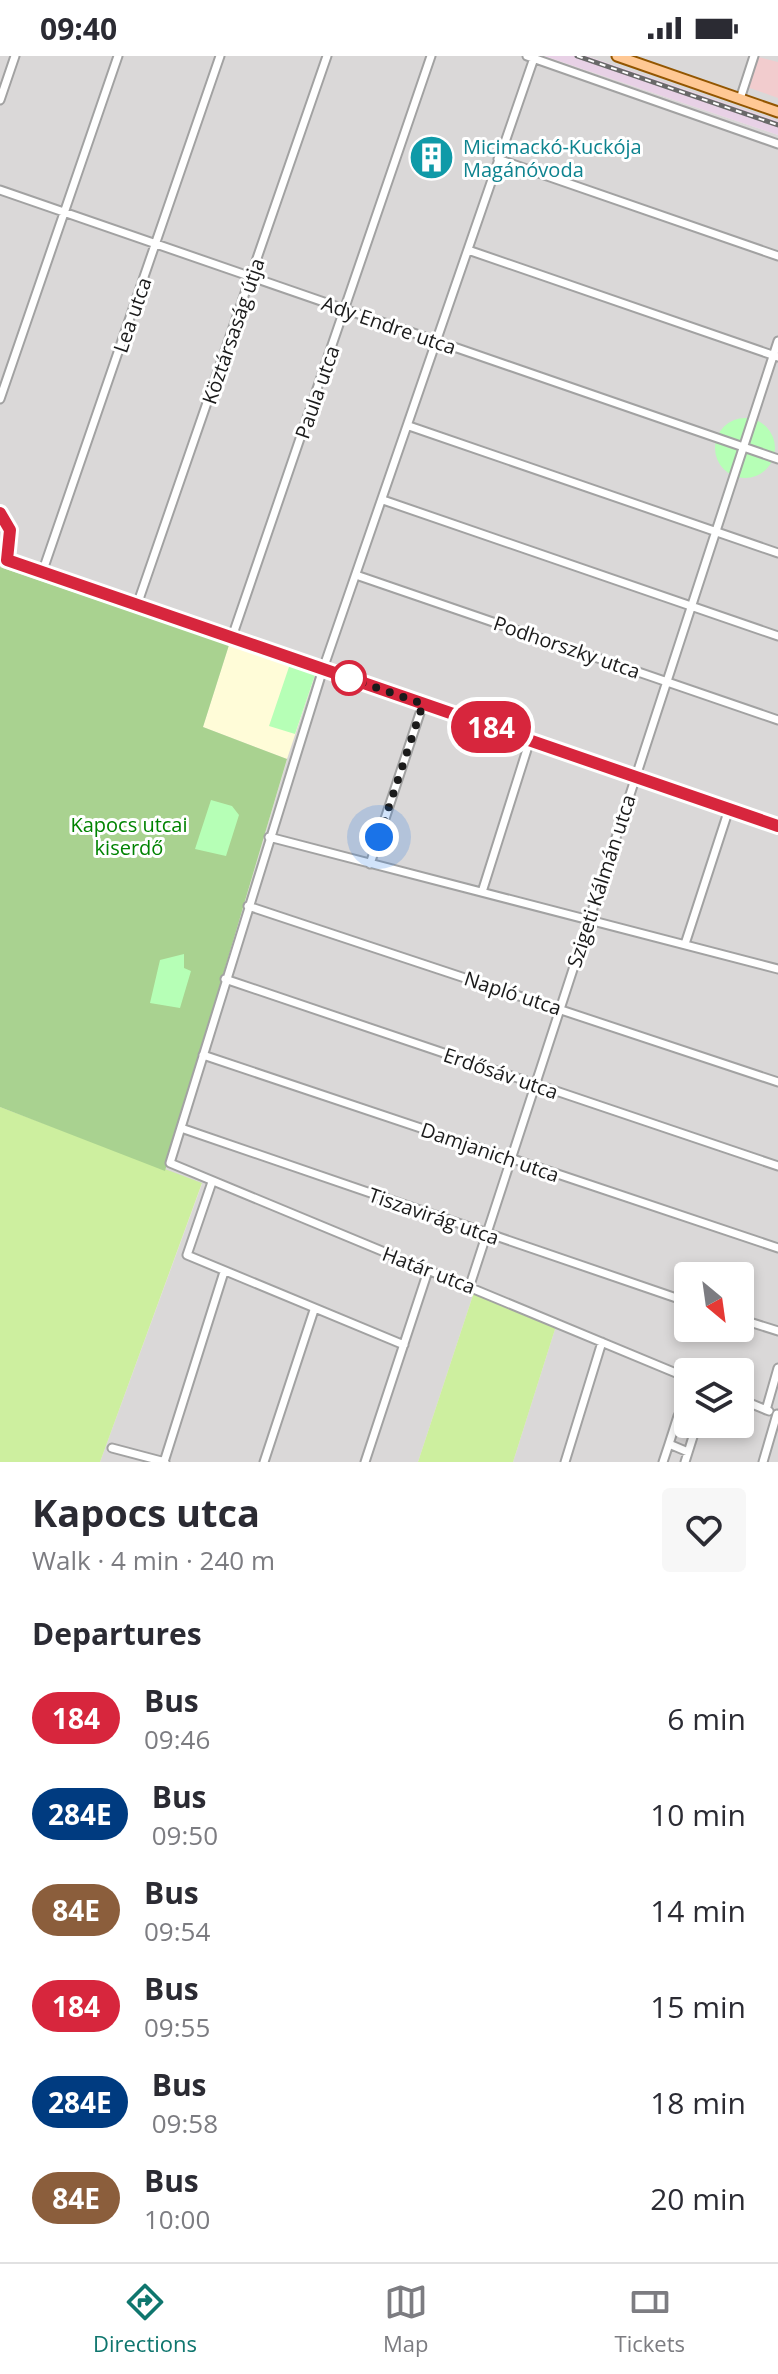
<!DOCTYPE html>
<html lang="en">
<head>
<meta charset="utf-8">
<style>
	:root { --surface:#fff; --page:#f7f7f7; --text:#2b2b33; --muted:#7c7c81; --line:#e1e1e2; --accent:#0f766e }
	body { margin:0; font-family:"Open Sans",sans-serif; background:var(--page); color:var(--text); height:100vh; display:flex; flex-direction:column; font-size:30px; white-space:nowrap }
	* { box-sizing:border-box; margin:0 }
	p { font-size:26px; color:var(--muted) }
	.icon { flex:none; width:44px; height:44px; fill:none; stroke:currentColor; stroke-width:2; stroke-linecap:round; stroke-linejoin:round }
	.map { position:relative; height:1406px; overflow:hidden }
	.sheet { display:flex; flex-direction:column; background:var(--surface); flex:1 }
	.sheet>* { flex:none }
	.badge { padding:0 16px; border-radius:26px; font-size:28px; line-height:52px }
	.needle { width:52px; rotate:151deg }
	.buttons { position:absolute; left:674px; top:1206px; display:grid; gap:16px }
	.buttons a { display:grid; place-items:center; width:80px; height:80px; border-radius:8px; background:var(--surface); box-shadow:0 4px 12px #0003; font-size:40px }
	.you { position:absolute; width:40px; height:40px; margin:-20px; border:6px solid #fff; border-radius:50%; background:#1a73e8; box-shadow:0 0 0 12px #1a73e833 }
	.map>.badge { position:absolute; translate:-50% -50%; box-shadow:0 0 0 4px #fff }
	h2 { padding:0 32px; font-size:30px; line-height:72px }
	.round { display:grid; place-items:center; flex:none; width:84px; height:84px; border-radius:8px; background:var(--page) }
	.summary { display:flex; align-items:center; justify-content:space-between; height:136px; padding:0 32px }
	h1 { font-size:38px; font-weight:700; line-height:60px }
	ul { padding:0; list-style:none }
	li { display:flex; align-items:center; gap:24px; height:96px; padding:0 32px }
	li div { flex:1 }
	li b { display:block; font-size:30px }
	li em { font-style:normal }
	li .badge { min-width:88px; font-weight:700; text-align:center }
	.status { display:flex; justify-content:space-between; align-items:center; height:56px; padding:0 40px; background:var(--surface); direction:ltr }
	.status svg { height:22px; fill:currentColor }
	.dock { display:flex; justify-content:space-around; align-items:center; height:112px; border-top:2px solid var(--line); background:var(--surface); font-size:22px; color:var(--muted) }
	.dock a { display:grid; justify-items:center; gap:4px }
	.dock .active { color:var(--accent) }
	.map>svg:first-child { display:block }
	.residential { fill:#dad8d8; fill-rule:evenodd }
	.commercial { fill:#f2ccce }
	.industrial { fill:#e8d1e6 }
	.education { fill:#fffcd8 }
	.grass { fill:#cdef9f }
	.forest { fill:#a9d290 }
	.park { fill:#b6ffb6 }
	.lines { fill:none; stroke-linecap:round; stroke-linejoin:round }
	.minor-casing { stroke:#a2a2a2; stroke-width:11 }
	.major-casing { stroke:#935600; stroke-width:13 }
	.minor { stroke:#fff; stroke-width:7 }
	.major { stroke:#ffc894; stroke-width:9 }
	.rail-casing { stroke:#696969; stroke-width:5 }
	.rail { stroke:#fff; stroke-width:2; stroke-dasharray:6; stroke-linecap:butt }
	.line-casing { stroke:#fff; stroke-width:18 }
	.line { stroke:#d7263d; stroke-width:12 }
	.walk { stroke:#1b1b1b; stroke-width:8; stroke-dasharray:0 14.4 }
	.stop-dot { fill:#fff; stroke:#d7263d; stroke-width:4 }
	.labels { text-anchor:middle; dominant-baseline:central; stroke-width:6; stroke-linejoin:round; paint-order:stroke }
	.culture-label { font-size:20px; fill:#0d838f; stroke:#fff; text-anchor:start }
	.street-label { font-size:20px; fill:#1b1b1b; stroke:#fff }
	.park-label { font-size:20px; fill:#008300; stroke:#fff }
</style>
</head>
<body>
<div class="status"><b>09:40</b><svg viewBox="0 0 49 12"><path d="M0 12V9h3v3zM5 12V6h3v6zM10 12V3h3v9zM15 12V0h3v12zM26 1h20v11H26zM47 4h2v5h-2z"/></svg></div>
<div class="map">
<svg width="778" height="1406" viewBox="0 0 778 1406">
	<rect width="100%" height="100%" fill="#eee8e0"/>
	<!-- residential -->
	<path class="residential" d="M 0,0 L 544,0 L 778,79 L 778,1406 L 513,1406 L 556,1270 L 474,1236 L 418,1406 L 100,1406 L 202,1128 L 165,1115 L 287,704 L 229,589 L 0,511 ZM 688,1220 L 740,1220 L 740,1272 L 688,1272 ZM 688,1316 L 740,1316 L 740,1368 L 688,1368 Z
		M 587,0 L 778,0 L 778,65 Z"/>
	<!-- commercial -->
	<path class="commercial" d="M 754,0 L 778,6 L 778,42 L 744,30 Z"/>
	<!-- industrial -->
	<path class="industrial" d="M 544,0 L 587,0 L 778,65 L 778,79 Z"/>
	<!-- education -->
	<path class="education" d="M 229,589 L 316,616 L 287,703 L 203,671 Z"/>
	<!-- grass -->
	<path class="grass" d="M 0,1051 L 202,1127 L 100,1406 L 0,1406 Z
		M 474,1236 L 556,1270 L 513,1406 L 418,1406 Z"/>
	<!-- forest -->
	<path class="forest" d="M 0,511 L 229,589 L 203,671 L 287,703 L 165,1115 L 0,1051 Z"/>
	<!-- park -->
	<path class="park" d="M715 392a30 30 0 1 1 60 0a30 30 0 1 1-60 0Z
		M 290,608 L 316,616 L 295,678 L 269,670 Z
		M 211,744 L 232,750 L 239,759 L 226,800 L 195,793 Z
		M 184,898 L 184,912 L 191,915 L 180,952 L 150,947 L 160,904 Z"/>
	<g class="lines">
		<defs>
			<path id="minor" d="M 527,0 L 778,88
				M 534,2 L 323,613 L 170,1107 L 688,1322
				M 740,43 L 754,0
				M 0,44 L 15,0
				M 498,103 L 778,200
				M 0,134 L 778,403
				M 468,194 L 778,301
				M 0,343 L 118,0
				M 409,370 L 778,497
				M 383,444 L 778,580
				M 0,502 L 778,770
				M 42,517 L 220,0
				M 356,519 L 778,664
				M 137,549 L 327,0
				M 232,581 L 431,0
				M 269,781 L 778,913
				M 370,808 L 423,648
				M 482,836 L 530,684
				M 248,850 L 778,1026
				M 685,888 L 729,753
				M 225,923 L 778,1110
				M 203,999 L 778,1192
				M 181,1072 L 688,1246
				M 212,1126 L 187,1199 L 404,1289
				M 470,1229 L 778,285
				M 740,1263 L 778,1275
				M 740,1343 L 769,1355
				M 766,1354 L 778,1312
				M 678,1360 L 669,1388 L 688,1396
				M 112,1392 L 165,1406
				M 164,1406 L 224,1216
				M 264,1406 L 314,1254
				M 365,1406 L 428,1215
				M 565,1406 L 602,1286
				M 663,1406 L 669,1388
				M 685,1406 L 697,1368
				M 763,1406 L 777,1358"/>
			<path id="major" d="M 617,0 L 778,56"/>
		</defs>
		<!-- minor casing -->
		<use href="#minor" class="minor-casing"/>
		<!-- major casing -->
		<use href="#major" class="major-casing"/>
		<!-- minor -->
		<use href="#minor" class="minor"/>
		<!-- major -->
		<use href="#major" class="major"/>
		<defs>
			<path id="rail" d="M 577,0 L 778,69"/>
		</defs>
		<!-- rail casing -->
		<use href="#rail" class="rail-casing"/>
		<!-- rail -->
		<use href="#rail" class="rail"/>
	</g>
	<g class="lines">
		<defs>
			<path id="line" d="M 0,457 L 10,474 L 7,504 L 778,770"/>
		</defs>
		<!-- line casing -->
		<use href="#line" class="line-casing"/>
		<!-- line -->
		<use href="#line" class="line"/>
		<!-- walk -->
		<path class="walk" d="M 349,622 L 423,648 L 379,781"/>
	</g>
	<!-- icons -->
	<defs>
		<symbol id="building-disc" viewBox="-11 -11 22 22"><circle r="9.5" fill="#0f9aa8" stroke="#fff"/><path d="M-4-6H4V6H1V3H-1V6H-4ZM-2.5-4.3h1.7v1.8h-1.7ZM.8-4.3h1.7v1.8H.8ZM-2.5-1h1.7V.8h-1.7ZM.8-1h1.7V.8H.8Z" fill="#fff"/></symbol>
	</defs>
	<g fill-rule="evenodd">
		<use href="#building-disc" x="406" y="76" width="51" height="51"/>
	</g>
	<!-- markers -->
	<circle class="stop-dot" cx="349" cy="622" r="16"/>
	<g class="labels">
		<!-- culture labels -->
		<g class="culture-label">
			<text x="463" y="90">Micimackó-Kuckója<tspan x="463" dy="23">Magánóvoda</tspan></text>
		</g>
		<!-- street labels -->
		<g class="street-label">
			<text transform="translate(132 259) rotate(-71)">Lea utca</text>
			<text transform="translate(389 269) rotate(19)">Ady Endre utca</text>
			<text transform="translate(233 275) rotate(-71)">Köztársaság útja</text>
			<text transform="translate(317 336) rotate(-71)">Paula utca</text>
			<text transform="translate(567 591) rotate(19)">Podhorszky utca</text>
			<text transform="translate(601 825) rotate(-72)">Szigeti Kálmán utca</text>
			<text transform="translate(513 937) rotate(18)">Napló utca</text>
			<text transform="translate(501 1017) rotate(19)">Erdősáv utca</text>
			<text transform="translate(490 1096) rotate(19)">Damjanich utca</text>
			<text transform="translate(434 1160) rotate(19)">Tiszavirág utca</text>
			<text transform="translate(429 1214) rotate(21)">Határ utca</text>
		</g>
		<!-- park labels -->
		<g class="park-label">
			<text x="129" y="768">Kapocs utcai<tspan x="129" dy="23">kiserdő</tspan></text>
		</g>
	</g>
</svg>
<div class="buttons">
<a><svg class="needle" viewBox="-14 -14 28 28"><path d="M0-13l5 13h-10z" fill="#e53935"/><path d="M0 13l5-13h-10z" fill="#7c7c81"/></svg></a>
<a><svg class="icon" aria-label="layers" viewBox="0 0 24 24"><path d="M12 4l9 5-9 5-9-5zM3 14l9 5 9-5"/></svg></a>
</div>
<div class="you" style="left:379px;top:781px"></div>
<b class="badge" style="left:491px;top:671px;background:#d7263d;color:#fff">184</b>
</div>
<section class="sheet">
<div class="summary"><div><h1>Kapocs utca</h1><p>Walk · 4 min · 240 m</p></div><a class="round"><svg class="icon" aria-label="heart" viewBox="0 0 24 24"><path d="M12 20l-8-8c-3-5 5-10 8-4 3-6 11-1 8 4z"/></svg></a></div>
<h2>Departures</h2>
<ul>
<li><span class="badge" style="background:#d7263d;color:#fff">184</span><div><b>Bus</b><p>09:46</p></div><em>6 min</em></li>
<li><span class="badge" style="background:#003b80;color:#fff">284E</span><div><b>Bus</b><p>09:50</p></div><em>10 min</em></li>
<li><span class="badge" style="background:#8b5e3c;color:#fff">84E</span><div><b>Bus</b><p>09:54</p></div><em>14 min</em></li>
<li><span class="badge" style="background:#d7263d;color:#fff">184</span><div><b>Bus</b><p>09:55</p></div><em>15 min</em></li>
<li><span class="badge" style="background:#003b80;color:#fff">284E</span><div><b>Bus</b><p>09:58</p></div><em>18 min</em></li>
<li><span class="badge" style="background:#8b5e3c;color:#fff">84E</span><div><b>Bus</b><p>10:00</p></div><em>20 min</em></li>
</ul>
</section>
<nav class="dock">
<a class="active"><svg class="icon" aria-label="directions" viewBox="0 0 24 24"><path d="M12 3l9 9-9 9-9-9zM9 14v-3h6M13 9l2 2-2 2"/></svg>Directions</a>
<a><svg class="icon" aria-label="map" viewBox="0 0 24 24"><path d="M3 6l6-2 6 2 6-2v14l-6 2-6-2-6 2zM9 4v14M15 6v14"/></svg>Map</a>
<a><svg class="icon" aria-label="tickets" viewBox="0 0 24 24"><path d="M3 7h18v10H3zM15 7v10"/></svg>Tickets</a>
</nav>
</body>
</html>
